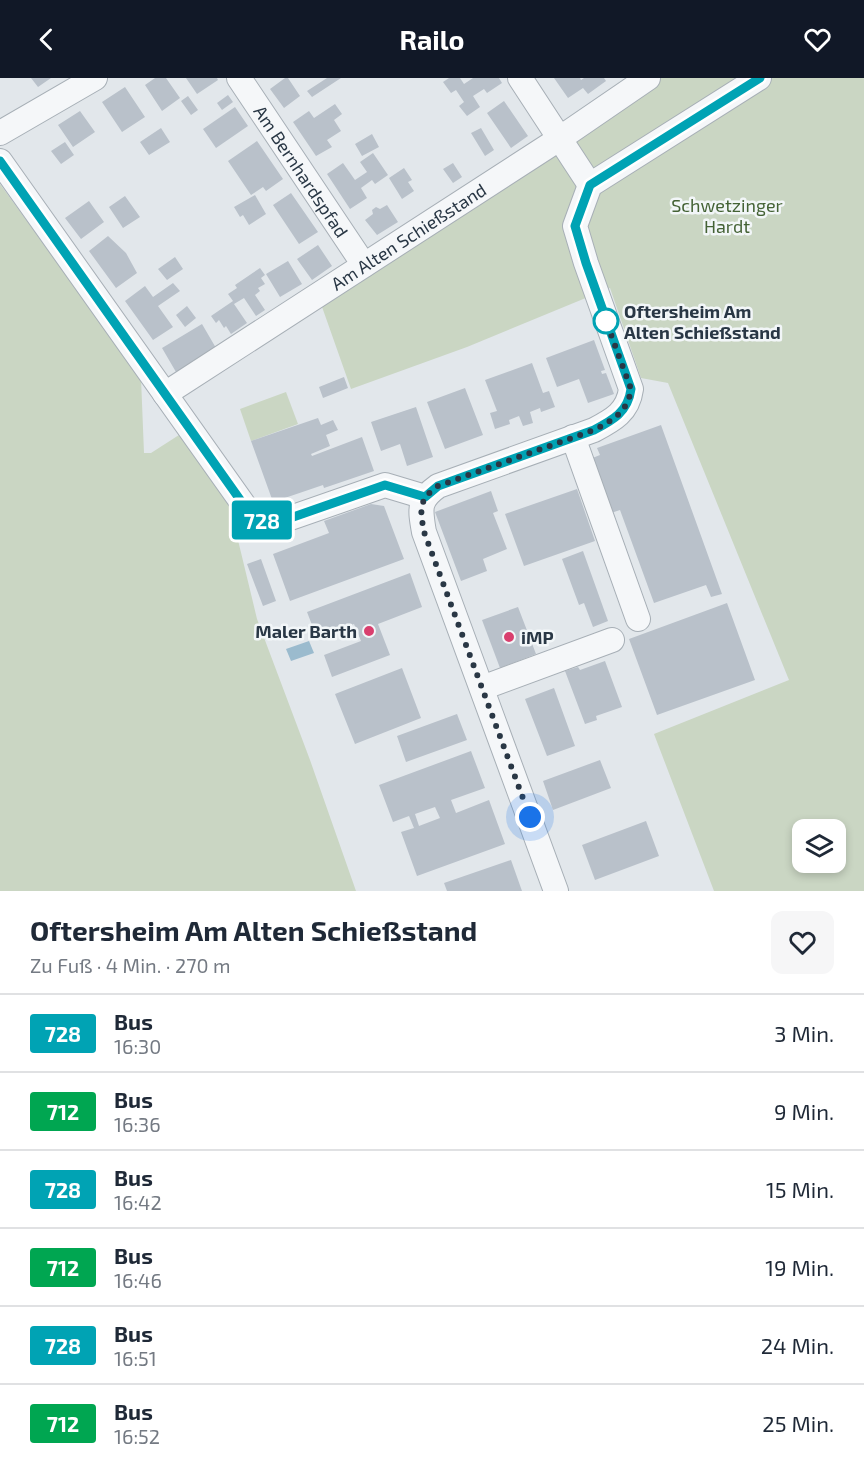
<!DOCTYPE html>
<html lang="de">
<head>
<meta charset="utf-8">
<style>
	:root { --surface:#fff; --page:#f6f6f7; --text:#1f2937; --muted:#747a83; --line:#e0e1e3; --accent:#111827 }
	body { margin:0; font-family:"Exo 2",sans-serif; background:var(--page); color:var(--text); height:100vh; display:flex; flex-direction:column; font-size:22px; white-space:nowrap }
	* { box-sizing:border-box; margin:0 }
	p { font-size:20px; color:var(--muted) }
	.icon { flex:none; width:33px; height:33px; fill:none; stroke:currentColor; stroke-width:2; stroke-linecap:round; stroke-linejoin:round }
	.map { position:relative; height:813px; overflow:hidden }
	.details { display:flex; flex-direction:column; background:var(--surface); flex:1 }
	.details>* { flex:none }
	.badge { padding:0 12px; border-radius:4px; font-size:21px; line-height:39px }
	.buttons { position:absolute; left:792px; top:741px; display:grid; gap:12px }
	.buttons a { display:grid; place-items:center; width:54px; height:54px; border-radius:12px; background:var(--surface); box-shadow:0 3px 9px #0003; font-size:30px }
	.you { position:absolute; width:30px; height:30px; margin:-15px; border:4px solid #fff; border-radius:50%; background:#1a73e8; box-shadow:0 0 0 9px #1a73e833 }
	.map>.badge { position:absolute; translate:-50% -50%; box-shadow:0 0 0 3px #fff }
	.round { display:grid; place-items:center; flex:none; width:63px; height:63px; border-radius:12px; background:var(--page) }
	.head { display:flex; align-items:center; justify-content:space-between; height:102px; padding:0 30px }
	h1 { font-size:28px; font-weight:700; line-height:45px }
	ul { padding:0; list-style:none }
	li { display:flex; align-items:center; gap:18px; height:78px; padding:0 30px; border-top:2px solid var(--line) }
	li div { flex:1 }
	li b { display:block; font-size:22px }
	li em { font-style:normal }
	li .badge { min-width:66px; font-weight:700; text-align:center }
	header { display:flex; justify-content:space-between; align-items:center; height:78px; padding:0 30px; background:var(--accent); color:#fff; font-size:27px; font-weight:700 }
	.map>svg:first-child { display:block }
	.green { fill:#cad6c3; fill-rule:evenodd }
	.water { fill:#9bbbce }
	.building { fill:#b9c1ca; fill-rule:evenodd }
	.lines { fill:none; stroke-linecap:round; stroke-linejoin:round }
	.minor-casing { stroke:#a7afb6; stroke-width:26 }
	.minor { stroke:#f5f7f9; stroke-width:24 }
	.line-casing { stroke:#fff; stroke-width:14 }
	.line { stroke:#00a3b4; stroke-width:9 }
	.walk { stroke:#293745; stroke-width:6; stroke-dasharray:0 10.8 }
	.stop-dot { fill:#fff; stroke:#00a3b4; stroke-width:3 }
	.poi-dot { fill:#d93f6e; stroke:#f2f6f8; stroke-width:2 }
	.labels { text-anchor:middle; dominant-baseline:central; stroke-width:5; stroke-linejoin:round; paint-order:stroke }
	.street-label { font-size:18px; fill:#293745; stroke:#f2f6f8 }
	.park-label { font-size:18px; fill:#446235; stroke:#f2f6f8 }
	.stop-label { font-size:18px; font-weight:bold; fill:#293745; stroke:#f2f6f8; text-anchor:start }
	.poi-label { font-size:18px; font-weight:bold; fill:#293745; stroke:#f2f6f8; text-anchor:end }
</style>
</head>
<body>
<header><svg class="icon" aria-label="back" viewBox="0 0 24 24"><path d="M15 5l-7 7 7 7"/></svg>Railo<svg class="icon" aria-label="heart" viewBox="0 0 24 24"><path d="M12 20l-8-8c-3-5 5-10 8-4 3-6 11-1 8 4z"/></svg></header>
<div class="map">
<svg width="864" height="813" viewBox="0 0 864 813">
	<rect width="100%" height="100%" fill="#e2e7eb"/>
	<!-- green -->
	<path class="green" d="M 656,0 L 864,0 L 864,813 L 714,813 L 654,656 L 789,602 L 668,305 L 641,300 L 610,210 L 467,269 L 351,311 L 321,226 ZM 802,752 L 836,752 L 836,784 L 802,784 Z
		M 0,106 L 141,300 L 144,375 L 151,375 L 179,357 L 236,436 L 237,458 L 257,541 L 310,682 L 356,813 L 0,813 Z
		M 286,314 L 298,346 L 251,363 L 240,331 Z"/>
	<!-- water -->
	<path class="water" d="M 309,563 L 314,575 L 291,583 L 286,571 Z"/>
	<!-- building -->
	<path class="building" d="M 31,0 L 51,0 L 38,9 Z
		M 155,0 L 166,0 L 180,20 L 162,33 L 145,7 Z
		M 186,0 L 217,0 L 218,2 L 197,16 Z
		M 285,0 L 288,0 L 300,18 L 284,30 L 270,11 Z
		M 327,0 L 341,0 L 312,19 L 307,13 Z
		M 449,0 L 460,0 L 464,6 L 473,0 L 499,0 L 502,5 L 487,15 L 484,11 L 473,18 L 480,29 L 467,38 L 459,28 L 464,24 L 456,12 L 451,15 L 443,4 Z
		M 554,0 L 580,0 L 581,2 L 584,0 L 604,0 L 606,3 L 588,16 L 583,10 L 568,20 Z
		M 125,9 L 145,39 L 122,54 L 102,24 Z
		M 228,17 L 233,24 L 222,32 L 217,25 Z
		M 188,18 L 198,32 L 191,37 L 181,23 Z
		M 504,23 L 528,58 L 511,70 L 487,35 Z
		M 335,26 L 342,36 L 334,42 L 341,53 L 327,62 L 332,69 L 316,78 L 293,44 L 309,33 L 314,40 Z
		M 235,29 L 248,48 L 216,70 L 203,51 Z
		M 80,33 L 95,54 L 73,69 L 58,47 Z
		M 161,50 L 170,64 L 149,77 L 140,64 Z
		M 481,50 L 494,72 L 485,78 L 471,55 Z
		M 372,56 L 379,69 L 362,78 L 355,66 Z
		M 257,63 L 283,101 L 266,113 L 263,109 L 251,117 L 228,83 Z
		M 65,64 L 74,77 L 61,86 L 51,73 Z
		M 373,75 L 388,97 L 375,106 L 372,102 L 361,110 L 367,120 L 350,131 L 327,96 L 343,85 L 355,102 L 367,94 L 360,84 Z
		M 453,85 L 462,99 L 453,105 L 443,91 Z
		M 404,90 L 412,102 L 408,104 L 414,113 L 402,121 L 389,100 Z
		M 291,115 L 318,154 L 299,166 L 273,127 Z
		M 255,117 L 266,136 L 249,147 L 243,137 L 240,139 L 234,129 Z
		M 125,118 L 140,139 L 123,150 L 109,129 Z
		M 89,123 L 104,144 L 81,161 L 65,140 Z
		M 387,127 L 398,144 L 377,157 L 365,142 L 373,136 L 372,132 L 376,129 L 380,131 Z
		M 108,158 L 126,175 L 137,195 L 116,210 L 89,173 Z
		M 318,167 L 332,188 L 312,202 L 297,181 Z
		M 175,179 L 183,191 L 167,202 L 158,191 Z
		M 288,183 L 302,206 L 280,219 L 266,196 Z
		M 260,190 L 265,197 L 261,200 L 265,206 L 258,210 L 260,213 L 255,217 L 265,232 L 256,238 L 244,220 L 234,226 L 247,245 L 231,256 L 226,248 L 224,250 L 219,242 L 216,245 L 211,238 L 233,223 L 228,216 L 237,210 L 235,207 Z
		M 173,205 L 180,213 L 158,228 L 173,249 L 153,262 L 125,223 L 145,208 L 153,219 Z
		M 187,228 L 196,240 L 185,249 L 176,237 Z
		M 202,246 L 216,270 L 176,294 L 162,270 Z
		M 594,262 L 605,292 L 601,293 L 602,296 L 606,295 L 614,316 L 588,325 L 579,301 L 557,309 L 546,280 Z
		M 532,285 L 543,315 L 549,313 L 555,329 L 541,334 L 540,330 L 530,334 L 533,345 L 523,348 L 519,338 L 509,342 L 510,346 L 495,351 L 490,335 L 497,333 L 485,302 Z
		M 344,299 L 348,310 L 323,320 L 319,309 Z
		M 465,310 L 483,357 L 445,371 L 427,324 Z
		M 416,329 L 433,379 L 407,388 L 400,366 L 381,373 L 371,344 Z
		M 318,340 L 321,347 L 333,342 L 338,352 L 326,357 L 330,368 L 311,376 L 312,378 L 362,359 L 374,393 L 324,410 L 323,407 L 273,424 L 251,363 Z
		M 661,347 L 722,516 L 711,519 L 706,507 L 654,525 L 620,432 L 605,437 L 585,383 L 600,377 L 597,370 Z
		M 577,411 L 595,463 L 524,488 L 505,436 Z
		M 491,413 L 498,433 L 493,435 L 507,471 L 483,481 L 487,493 L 461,503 L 435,434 Z
		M 371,426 L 384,428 L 404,481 L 290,523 L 273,476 L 329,455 L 324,443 Z
		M 583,473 L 608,543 L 593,549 L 584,525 L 579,527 L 562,481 Z
		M 261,481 L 276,523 L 263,528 L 247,486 Z
		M 410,495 L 422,529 L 378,546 L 390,577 L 332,599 L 324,577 L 361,563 L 354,546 L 317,560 L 307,534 Z
		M 727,525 L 755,602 L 657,637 L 629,561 Z
		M 518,529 L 536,576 L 500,590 L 482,542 Z
		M 605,583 L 622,629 L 596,638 L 597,642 L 585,646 L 565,593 L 578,589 L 580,592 Z
		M 402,590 L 421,640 L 355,666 L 335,616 Z
		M 554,610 L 575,668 L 547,678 L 525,621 Z
		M 457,636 L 467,662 L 406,684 L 397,658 Z
		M 471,673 L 485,710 L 451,722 L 456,735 L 489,722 L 505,766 L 417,798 L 401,754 L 414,750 L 409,738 L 393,744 L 379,707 ZM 435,729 L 440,740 L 419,748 L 415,736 Z
		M 600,682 L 611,710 L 553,732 L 543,703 Z
		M 646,743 L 659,778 L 595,802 L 582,767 Z
		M 511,782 L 522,813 L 447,813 L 444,805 Z"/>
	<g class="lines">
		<defs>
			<g id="minor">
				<path id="s1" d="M 239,0 L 364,187"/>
				<path d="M 520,0 L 590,107"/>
				<path d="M 0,55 L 95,0"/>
				<path d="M 0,83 L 253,440 L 276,445 L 385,407 L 425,419"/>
				<path id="s2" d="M 165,316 L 559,61 L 648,0"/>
				<path d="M 573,359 L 638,541"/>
				<path d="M 482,610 L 612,562"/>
				<path d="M 556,813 L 424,454 C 420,431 418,422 438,408 L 594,352 C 613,342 628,334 631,311 L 586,185 L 575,148 L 590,107 L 759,0"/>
			</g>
		</defs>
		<!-- minor casing -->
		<use href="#minor" class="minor-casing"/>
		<!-- minor -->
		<use href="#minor" class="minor"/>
	</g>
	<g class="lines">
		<defs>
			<path id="line" d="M 0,83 L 253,440 L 276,445 L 385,407 L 425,419 L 438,408 L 594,352 C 613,342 628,334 631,311 L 586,185 L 575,148 L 590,107 L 760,0"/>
		</defs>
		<!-- line casing -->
		<use href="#line" class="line-casing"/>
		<!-- line -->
		<use href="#line" class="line"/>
		<!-- walk -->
		<path class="walk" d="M 530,739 L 424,454 C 420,431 418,422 438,408 L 594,352 C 613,342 628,334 631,311 L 606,243"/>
	</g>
	<!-- markers -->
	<circle class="stop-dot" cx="606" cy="243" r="12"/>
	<g class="poi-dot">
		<circle cx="369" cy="553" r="6"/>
		<circle cx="509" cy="559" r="6"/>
	</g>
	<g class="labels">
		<!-- street labels -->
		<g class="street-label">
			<text stroke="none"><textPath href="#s1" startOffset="112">Am Bernhardspfad</textPath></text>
			<text stroke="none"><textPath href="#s2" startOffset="290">Am Alten Schießstand</textPath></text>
		</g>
		<!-- park labels -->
		<g class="park-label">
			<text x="727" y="127">Schwetzinger<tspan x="727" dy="21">Hardt</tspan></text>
		</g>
		<!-- stop labels -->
		<g class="stop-label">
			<text x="624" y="233">Oftersheim Am<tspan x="624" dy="21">Alten Schießstand</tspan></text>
		</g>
		<!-- poi labels -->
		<g class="poi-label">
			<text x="357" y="553">Maler Barth</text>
			<text x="521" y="559" text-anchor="start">iMP</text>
		</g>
	</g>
</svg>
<div class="buttons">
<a><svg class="icon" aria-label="layers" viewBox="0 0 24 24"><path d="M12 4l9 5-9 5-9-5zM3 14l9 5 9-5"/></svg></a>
</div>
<div class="you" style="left:530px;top:739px"></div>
<b class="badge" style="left:262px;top:442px;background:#00a3b4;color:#fff">728</b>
</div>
<section class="details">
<div class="head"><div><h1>Oftersheim Am Alten Schießstand</h1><p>Zu Fuß · 4 Min. · 270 m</p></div><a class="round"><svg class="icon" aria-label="heart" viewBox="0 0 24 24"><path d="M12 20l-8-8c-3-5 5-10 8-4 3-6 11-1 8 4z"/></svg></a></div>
<ul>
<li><span class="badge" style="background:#00a3b4;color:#fff">728</span><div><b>Bus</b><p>16:30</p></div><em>3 Min.</em></li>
<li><span class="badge" style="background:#00a651;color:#fff">712</span><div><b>Bus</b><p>16:36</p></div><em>9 Min.</em></li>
<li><span class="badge" style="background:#00a3b4;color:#fff">728</span><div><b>Bus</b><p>16:42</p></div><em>15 Min.</em></li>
<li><span class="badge" style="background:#00a651;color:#fff">712</span><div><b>Bus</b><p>16:46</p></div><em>19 Min.</em></li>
<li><span class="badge" style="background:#00a3b4;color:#fff">728</span><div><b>Bus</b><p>16:51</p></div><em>24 Min.</em></li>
<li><span class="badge" style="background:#00a651;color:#fff">712</span><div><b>Bus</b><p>16:52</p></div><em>25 Min.</em></li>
</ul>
</section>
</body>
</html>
